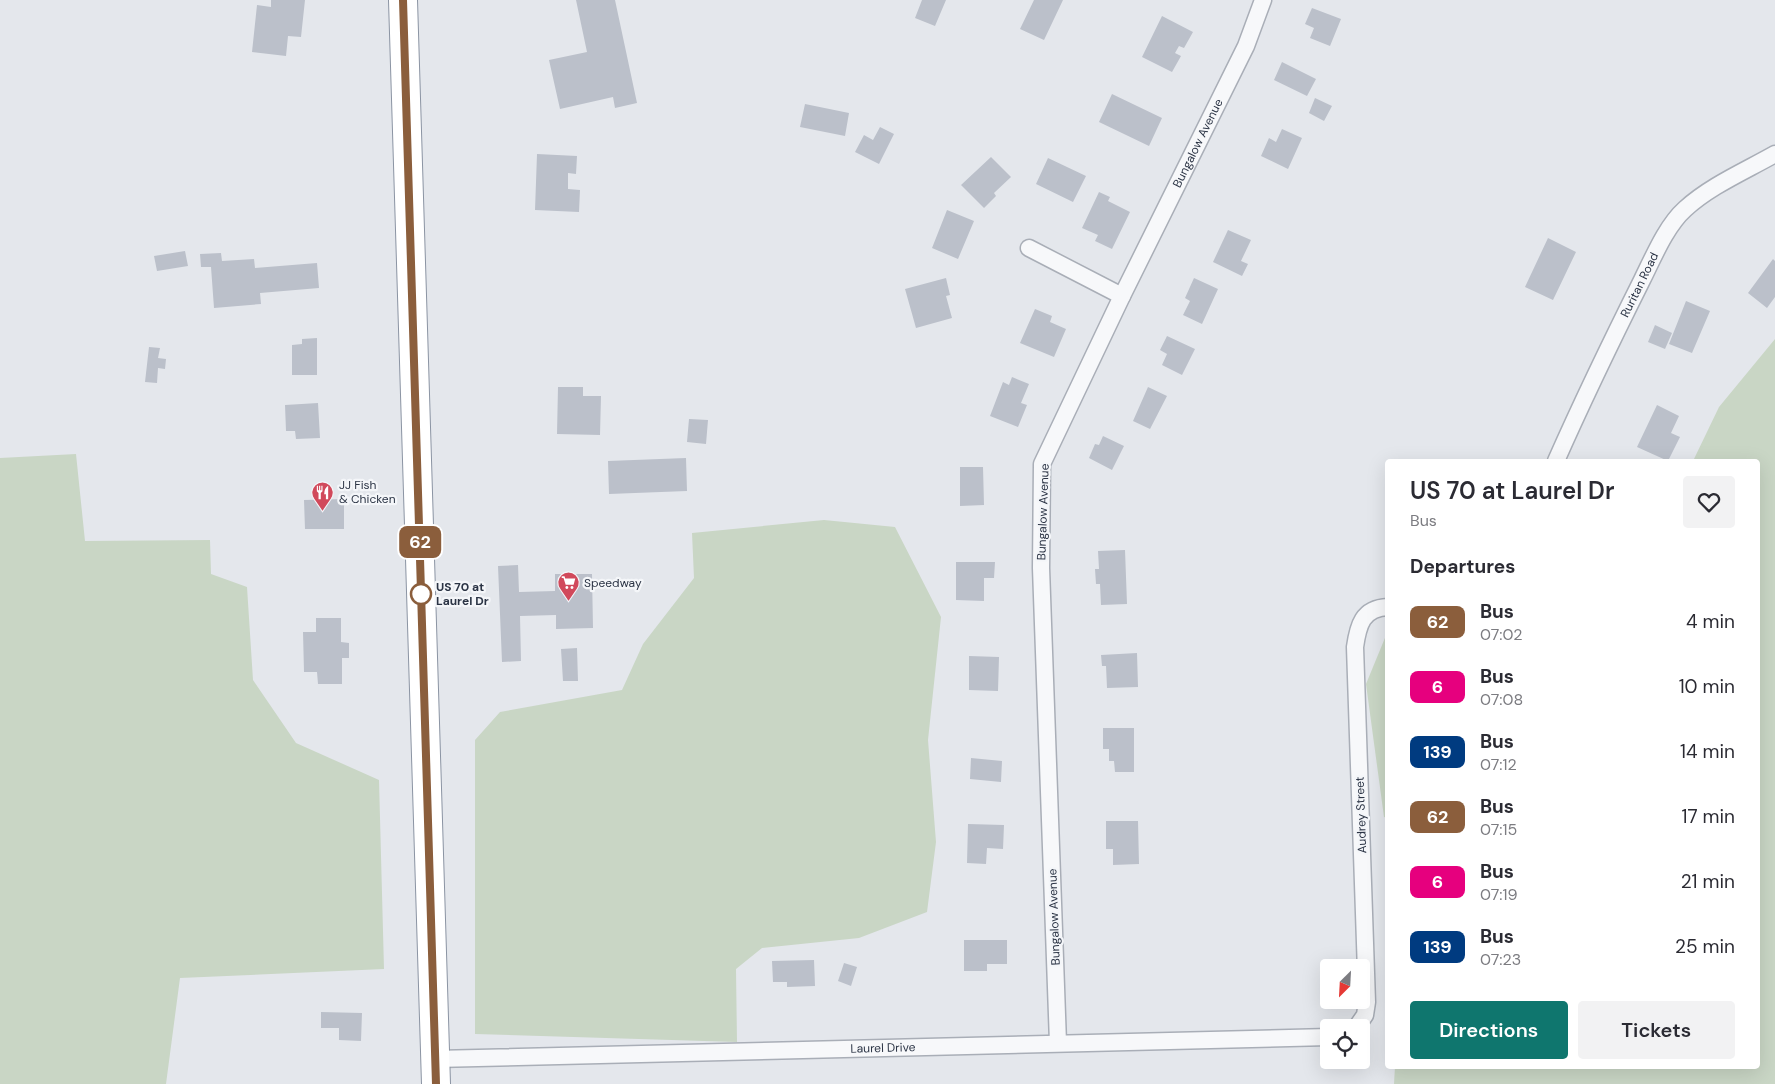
<!DOCTYPE html>
<html lang="en">
<head>
<meta charset="utf-8">
<style>
	:root { --surface:#fff; --page:#f2f2f3; --text:#2b2b33; --muted:#7c7c81; --accent:#0f766e }
	body { margin:0; font-family:"DM Sans",sans-serif; background:var(--page); color:var(--text); height:100vh; display:flex; flex-direction:column; font-size:19px; white-space:nowrap }
	* { box-sizing:border-box; margin:0 }
	p { font-size:16px; color:var(--muted) }
	.icon { flex:none; width:28px; height:28px; fill:none; stroke:currentColor; stroke-width:2; stroke-linecap:round; stroke-linejoin:round }
	.map { position:relative; flex:1; overflow:hidden }
	.drawer { position:absolute; left:1385px; top:459px; width:375px; height:610px; display:flex; flex-direction:column; background:var(--surface); border-radius:5px; box-shadow:0 5px 20px #0002 }
	.drawer>* { flex:none }
	.badge { padding:0 10px; border-radius:8px; font-size:18px; line-height:32px }
	.needle { width:32px; rotate:204deg }
	.fabs { position:absolute; left:1320px; top:959px; display:grid; gap:10px }
	.fabs a { display:grid; place-items:center; width:50px; height:50px; border-radius:5px; background:var(--surface); box-shadow:0 5px 20px #0002; font-size:25px }
	.map>.badge { position:absolute; translate:-50% -50%; box-shadow:0 0 0 2px #fff }
	h2 { padding:0 25px; font-size:19px; line-height:45px }
	.round { display:grid; place-items:center; flex:none; width:52px; height:52px; border-radius:5px; background:var(--page) }
	.headline { display:flex; align-items:center; justify-content:space-between; height:85px; padding:0 25px }
	h1 { font-size:24px; font-weight:600; line-height:38px }
	.primary-button { display:flex; gap:10px; margin-top:auto; padding:10px 25px }
	.primary-button a { flex:1; height:58px; border-radius:5px; background:var(--accent); color:#fff; font-size:20px; font-weight:600; line-height:58px; text-align:center }
	.primary-button a+a { background:var(--page); color:var(--text) }
	ul { padding:0; list-style:none }
	li { display:flex; align-items:center; gap:15px; height:65px; padding:0 25px }
	li div { flex:1 }
	li b { display:block; font-size:19px }
	li em { font-style:normal }
	li .badge { min-width:55px; font-weight:700; text-align:center }
	.map>svg:first-child { display:block }
	.green { fill:#c9d6c5 }
	.building { fill:#bbc0ca }
	.lines { fill:none; stroke-linecap:round; stroke-linejoin:round }
	.street-casing { stroke:#a9aeb7; stroke-width:19 }
	.highway-casing { stroke:#8b94a3; stroke-width:30 }
	.street { stroke:#f7f8fa; stroke-width:16 }
	.highway { stroke:#fff; stroke-width:28 }
	.line-casing { stroke:#fff; stroke-width:11 }
	.line { stroke:#8b5e3c; stroke-width:8 }
	.stop-dot { fill:#fff; stroke:#8b5e3c; stroke-width:2.5 }
	.labels { text-anchor:middle; dominant-baseline:central; stroke-width:4.5; stroke-linejoin:round; paint-order:stroke }
	.street-label { font-size:12px; fill:#2b3445; stroke:#f4f6f9 }
	.poi-label { font-size:12px; fill:#2b3445; stroke:#f4f6f9; text-anchor:start }
	.stop-label { font-size:12px; font-weight:bold; fill:#2b3445; stroke:#f4f6f9; text-anchor:start }
</style>
</head>
<body>
<div class="map">
<svg width="1775" height="1084" viewBox="0 0 1775 1084">
	<rect width="100%" height="100%" fill="#e4e7ec"/>
	<!-- green -->
	<path class="green" d="M 1775,339 L 1775,1084 L 1394,1084 L 1395,1066 L 1758,1066 L 1758,461 L 1693,461 L 1719,407 Z
		M 76,454 L 85,541 L 210,540 L 211,574 L 247,587 L 253,680 L 296,743 L 379,780 L 384,969 L 180,978 L 166,1084 L 0,1084 L 0,458 Z
		M 824,520 L 895,527 L 941,617 L 928,740 L 936,842 L 927,912 L 859,938 L 762,948 L 736,969 L 737,1042 L 475,1034 L 475,740 L 500,712 L 622,690 L 643,644 L 694,578 L 692,533 Z
		M 1387,633 L 1387,818 L 1384,817 L 1366,684 Z"/>
	<!-- building -->
	<path class="building" d="M 271,0 L 305,0 L 301,37 L 288,36 L 286,56 L 252,52 L 257,5 L 271,7 Z
		M 576,0 L 615,0 L 637,103 L 615,108 L 613,97 L 560,109 L 549,60 L 587,52 Z
		M 922,0 L 946,0 L 935,26 L 915,18 Z
		M 1034,0 L 1063,0 L 1044,40 L 1020,29 Z
		M 1312,8 L 1341,19 L 1330,46 L 1310,38 L 1314,28 L 1305,24 Z
		M 1162,16 L 1193,32 L 1184,48 L 1179,46 L 1175,53 L 1181,56 L 1172,72 L 1142,57 Z
		M 1282,62 L 1316,79 L 1307,96 L 1274,80 Z
		M 1112,94 L 1162,118 L 1149,146 L 1099,122 Z
		M 1315,98 L 1332,106 L 1324,121 L 1309,113 Z
		M 805,104 L 849,113 L 845,136 L 800,127 Z
		M 880,127 L 894,134 L 879,164 L 855,152 L 864,135 L 873,140 Z
		M 1282,129 L 1302,138 L 1288,169 L 1261,156 L 1269,138 L 1276,142 Z
		M 537,154 L 577,156 L 576,174 L 568,173 L 568,189 L 580,190 L 579,212 L 535,210 Z
		M 991,157 L 1011,177 L 994,193 L 996,196 L 984,208 L 961,185 Z
		M 1048,158 L 1086,176 L 1073,202 L 1036,184 Z
		M 1099,192 L 1110,197 L 1108,201 L 1130,212 L 1112,249 L 1095,241 L 1098,235 L 1082,228 Z
		M 947,210 L 974,221 L 958,259 L 932,248 Z
		M 1228,230 L 1251,240 L 1241,261 L 1248,264 L 1242,276 L 1213,262 Z
		M 1548,238 L 1576,252 L 1553,300 L 1525,287 Z
		M 185,251 L 188,266 L 157,271 L 154,256 Z
		M 221,253 L 222,261 L 254,259 L 255,268 L 317,263 L 319,288 L 260,293 L 261,304 L 214,308 L 211,267 L 201,267 L 200,254 Z
		M 1773,259 L 1775,261 L 1775,297 L 1767,308 L 1748,293 Z
		M 946,278 L 950,295 L 946,296 L 952,318 L 916,328 L 905,289 Z
		M 1194,278 L 1218,289 L 1202,324 L 1183,315 L 1190,301 L 1185,298 Z
		M 1686,301 L 1710,311 L 1692,353 L 1669,344 Z
		M 1035,309 L 1052,316 L 1050,322 L 1066,329 L 1054,357 L 1020,343 Z
		M 1655,325 L 1672,333 L 1665,349 L 1648,342 Z
		M 1167,336 L 1195,349 L 1182,375 L 1162,365 L 1167,354 L 1160,350 Z
		M 317,338 L 317,375 L 292,375 L 292,345 L 302,344 L 302,339 Z
		M 149,347 L 160,348 L 158,358 L 166,359 L 165,369 L 158,368 L 157,383 L 145,382 Z
		M 1012,377 L 1029,384 L 1021,403 L 1027,405 L 1018,427 L 990,416 L 1003,382 L 1009,385 Z
		M 558,387 L 583,387 L 583,396 L 601,396 L 600,435 L 557,434 Z
		M 1148,387 L 1167,396 L 1150,429 L 1133,421 Z
		M 318,403 L 320,438 L 296,439 L 295,431 L 286,431 L 285,405 Z
		M 1657,405 L 1679,416 L 1671,433 L 1680,437 L 1668,461 L 1637,447 Z
		M 689,419 L 708,420 L 706,444 L 687,442 Z
		M 1103,436 L 1124,446 L 1112,470 L 1089,458 L 1095,444 L 1099,445 Z
		M 686,458 L 687,491 L 609,494 L 608,461 Z
		M 960,467 L 983,467 L 984,505 L 960,506 Z
		M 344,499 L 344,529 L 305,529 L 304,500 Z
		M 1125,550 L 1127,604 L 1101,605 L 1100,584 L 1096,584 L 1095,569 L 1099,569 L 1098,551 Z
		M 956,562 L 995,562 L 994,578 L 984,578 L 984,601 L 956,600 Z
		M 518,565 L 519,592 L 555,591 L 555,574 L 592,574 L 593,628 L 556,629 L 556,615 L 520,616 L 521,661 L 502,662 L 498,566 Z
		M 316,618 L 341,618 L 341,642 L 349,643 L 349,658 L 342,658 L 342,684 L 318,684 L 317,672 L 304,672 L 303,632 L 316,632 Z
		M 577,648 L 578,681 L 563,681 L 561,649 Z
		M 1137,653 L 1138,687 L 1107,688 L 1106,666 L 1102,666 L 1101,655 Z
		M 969,656 L 999,657 L 998,691 L 969,690 Z
		M 1103,728 L 1134,728 L 1134,772 L 1115,772 L 1114,761 L 1109,761 L 1109,749 L 1103,749 Z
		M 971,758 L 1002,761 L 1001,782 L 970,779 Z
		M 1106,821 L 1138,821 L 1139,864 L 1113,865 L 1113,849 L 1106,849 Z
		M 968,824 L 1004,825 L 1003,849 L 987,848 L 986,864 L 967,863 Z
		M 964,940 L 1007,940 L 1007,964 L 987,964 L 987,971 L 964,971 Z
		M 814,960 L 815,986 L 787,987 L 787,982 L 773,982 L 772,961 Z
		M 844,963 L 857,967 L 851,986 L 838,981 Z
		M 321,1012 L 362,1013 L 361,1041 L 339,1040 L 339,1028 L 321,1028 Z"/>
	<g class="lines">
		<defs>
			<g id="street">
				<path d="M 1029,248 L 1122,296"/>
				<path id="s1" d="M 1556,461 C 1583,400 1612,340 1642,280 C 1653,258 1666,226 1685,209 C 1710,186 1745,171 1775,154"/>
				<path d="M 1356,1028 L 1365,1015 L 1367,1002 L 1355,647 C 1358,626 1362,608 1388,607"/>
				<path id="s2" d="M 1058,1043 L 1041,568 L 1042,464 L 1122,296 L 1246,46 L 1263,0"/>
				<path id="s3" d="M 435,1059 L 1329,1037"/>
			</g>
			<path id="highway" d="M 403,0 L 436,1084"/>
		</defs>
		<!-- street casing -->
		<use href="#street" class="street-casing"/>
		<!-- highway casing -->
		<use href="#highway" class="highway-casing"/>
		<!-- street -->
		<use href="#street" class="street"/>
		<!-- highway -->
		<use href="#highway" class="highway"/>
	</g>
	<g class="lines">
		<defs>
			<path id="line" d="M 403,0 L 436,1084"/>
		</defs>
		<!-- line casing -->
		<use href="#line" class="line-casing"/>
		<!-- line -->
		<use href="#line" class="line"/>
	</g>
	<!-- icons -->
	<defs>
		<symbol id="restaurant-pin" viewBox="-11 -11 22 30"><path d="M0 17L-7.5 6A9.5 9.5 0 1 1 7.5 6Z" fill="#d1495b" stroke="#f4f6f9"/><path d="M-5-6h1v4h1v-4h1v4h1v-4h1v5L-1.5 .5V6h-2V.5L-5-1ZM5-6V6H3V1.5H1.5Q1.5-4 5-6Z" fill="#fff"/></symbol>
		<symbol id="supermarket-pin" viewBox="-11 -11 22 30"><path d="M0 17L-7.5 6A9.5 9.5 0 1 1 7.5 6Z" fill="#d1495b" stroke="#f4f6f9"/><path d="M-6-5.5h2.5l.6 2H6L4.5 2H-2.5L-4.4-4H-6ZM-1.5 3.2a1.3 1.3 0 1 0 .1 0ZM3 3.2a1.3 1.3 0 1 0 .1 0Z" fill="#fff"/></symbol>
	</defs>
	<g fill-rule="evenodd">
		<use href="#restaurant-pin" x="310" y="480" width="25" height="34"/>
		<use href="#supermarket-pin" x="556" y="570" width="25" height="34"/>
	</g>
	<!-- markers -->
	<circle class="stop-dot" cx="421" cy="594" r="10"/>
	<g class="labels">
		<!-- street labels -->
		<g class="street-label">
			<text stroke="none"><textPath href="#s2" startOffset="936">Bungalow Avenue</textPath></text>
			<text stroke="none"><textPath href="#s1" startOffset="195">Ruritan Road</textPath></text>
			<text transform="translate(1043 512) rotate(-88)">Bungalow Avenue</text>
			<text transform="translate(1361 815) rotate(-92)">Audrey Street</text>
			<text transform="translate(1054 917) rotate(-92)">Bungalow Avenue</text>
			<text stroke="none"><textPath href="#s3" startOffset="448">Laurel Drive</textPath></text>
		</g>
		<!-- poi labels -->
		<g class="poi-label">
			<text x="339" y="485">JJ Fish<tspan x="339" dy="14">&amp; Chicken</tspan></text>
			<text x="584" y="583">Speedway</text>
		</g>
		<!-- stop labels -->
		<g class="stop-label">
			<text x="436" y="587">US 70 at<tspan x="436" dy="14">Laurel Dr</tspan></text>
		</g>
	</g>
</svg>
<div class="fabs">
<a><svg class="needle" viewBox="-14 -14 28 28"><path d="M0-13l5 13h-10z" fill="#e53935"/><path d="M0 13l5-13h-10z" fill="#7c7c81"/></svg></a>
<a><svg class="icon" aria-label="locate" viewBox="0 0 24 24"><circle cx="12" cy="12" r="6"/><path d="M12 2v4M12 18v4M2 12h4M18 12h4"/></svg></a>
</div>
<b class="badge" style="left:420px;top:542px;background:#8b5e3c;color:#fff">62</b>
<section class="drawer">
<div class="headline"><div><h1>US 70 at Laurel Dr</h1><p>Bus</p></div><a class="round"><svg class="icon" aria-label="heart" viewBox="0 0 24 24"><path d="M12 20l-8-8c-3-5 5-10 8-4 3-6 11-1 8 4z"/></svg></a></div>
<h2>Departures</h2>
<ul>
<li><span class="badge" style="background:#8b5e3c;color:#fff">62</span><div><b>Bus</b><p>07:02</p></div><em>4 min</em></li>
<li><span class="badge" style="background:#e6007e;color:#fff">6</span><div><b>Bus</b><p>07:08</p></div><em>10 min</em></li>
<li><span class="badge" style="background:#003b80;color:#fff">139</span><div><b>Bus</b><p>07:12</p></div><em>14 min</em></li>
<li><span class="badge" style="background:#8b5e3c;color:#fff">62</span><div><b>Bus</b><p>07:15</p></div><em>17 min</em></li>
<li><span class="badge" style="background:#e6007e;color:#fff">6</span><div><b>Bus</b><p>07:19</p></div><em>21 min</em></li>
<li><span class="badge" style="background:#003b80;color:#fff">139</span><div><b>Bus</b><p>07:23</p></div><em>25 min</em></li>
</ul>
<div class="primary-button"><a>Directions</a><a>Tickets</a></div>
</section>
</div>
</body>
</html>
